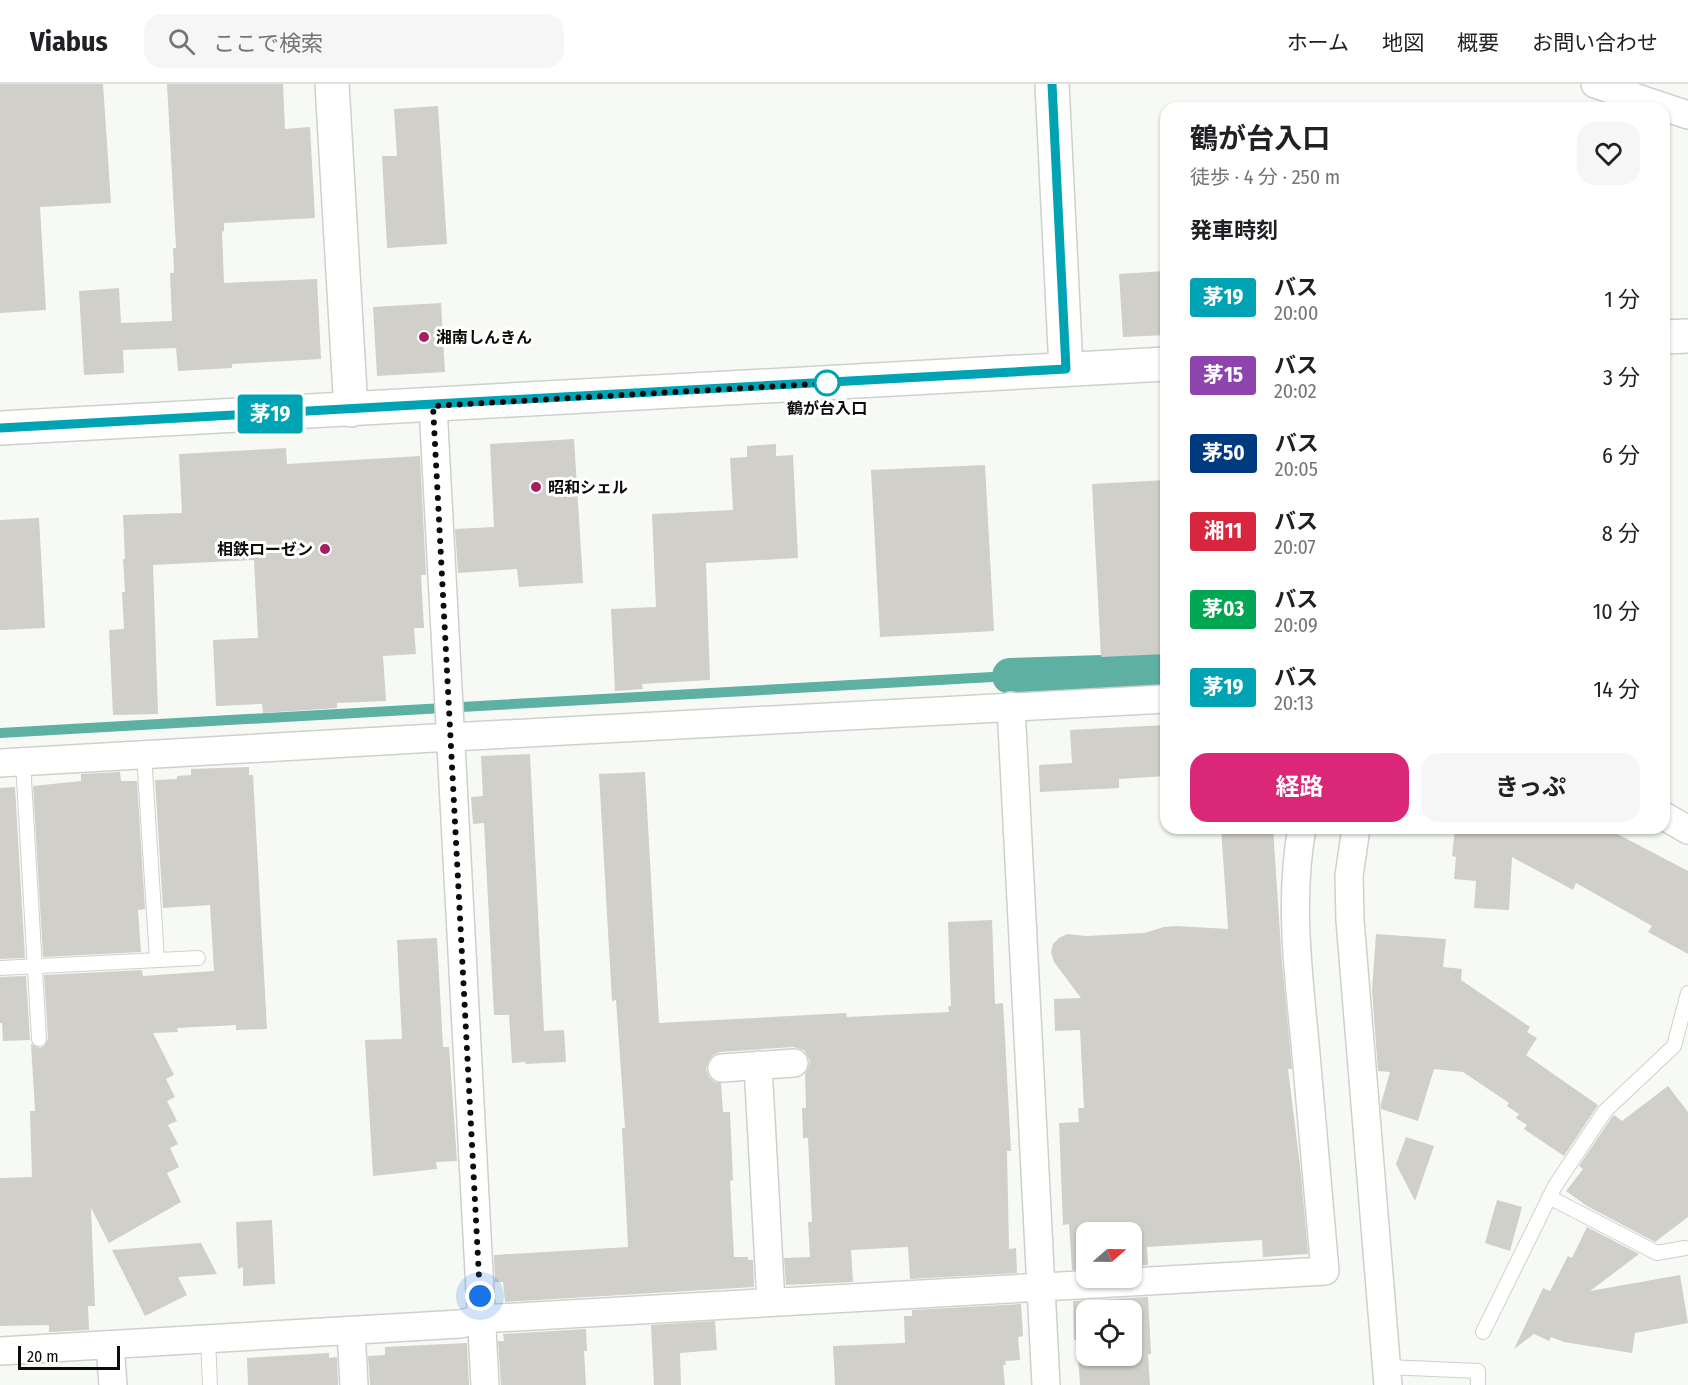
<!DOCTYPE html>
<html lang="ja">
<head>
<meta charset="utf-8">
<style>
	:root { --surface:#fff; --page:#f6f6f6; --text:#202124; --muted:#757577; --line:#e0e0e0; --accent:#db2777 }
	body { margin:0; font-family:"Fira Sans Condensed","Noto Sans JP",sans-serif; background:var(--page); color:var(--text); height:100vh; display:flex; flex-direction:column; font-size:22px; white-space:nowrap }
	* { box-sizing:border-box; margin:0 }
	p { font-size:20px; color:var(--muted) }
	.icon { flex:none; width:33px; height:33px; fill:none; stroke:currentColor; stroke-width:2; stroke-linecap:round; stroke-linejoin:round }
	.map { position:relative; flex:1; overflow:hidden }
	.sheet { position:absolute; left:1160px; top:18px; width:510px; height:732px; display:flex; flex-direction:column; background:var(--surface); border-radius:18px; box-shadow:0 2px 4px #0004 }
	.sheet>* { flex:none }
	.badge { padding:0 12px; border-radius:4px; font-size:21px; line-height:39px }
	.needle { width:39px; rotate:70deg }
	.buttons { position:absolute; left:1076px; top:1138px; display:grid; gap:12px }
	.buttons a { display:grid; place-items:center; width:66px; height:66px; border-radius:12px; background:var(--surface); box-shadow:0 2px 4px #0004; font-size:30px }
	.scale { position:absolute; left:18px; bottom:15px; width:102px; box-sizing:border-box; padding-left:6px; border:3px solid #0c0d0b; border-top:0; font-size:16px; line-height:21px; white-space:nowrap; color:#0c0d0b; -webkit-text-stroke:4px #fff; paint-order:stroke }
	.you { position:absolute; width:30px; height:30px; margin:-15px; border:4px solid #fff; border-radius:50%; background:#1a73e8; box-shadow:0 0 0 9px #1a73e833 }
	.map>.badge { position:absolute; translate:-50% -50%; box-shadow:0 0 0 3px #fff }
	h2 { padding:0 30px; font-size:22px; line-height:54px }
	.round { display:grid; place-items:center; flex:none; width:63px; height:63px; border-radius:18px; background:var(--page) }
	.headline { display:flex; align-items:center; justify-content:space-between; height:102px; padding:0 30px }
	h1 { font-size:28px; font-weight:700; line-height:45px }
	.primary-button { display:flex; gap:12px; margin-top:auto; padding:12px 30px }
	.primary-button a { flex:1; height:69px; border-radius:18px; background:var(--accent); color:#fff; font-size:24px; font-weight:700; line-height:69px; text-align:center }
	.primary-button a+a { background:var(--page); color:var(--text) }
	ul { padding:0; list-style:none }
	li { display:flex; align-items:center; gap:18px; height:78px; padding:0 30px }
	li div { flex:1 }
	li b { display:block; font-size:22px }
	li em { font-style:normal }
	li .badge { min-width:66px; font-weight:700; text-align:center }
	header { display:flex; align-items:center; gap:36px; box-sizing:border-box; height:84px; padding:0 30px; background:var(--surface); border-bottom:2px solid var(--line) }
	header strong { font-size:28px }
	nav { display:flex; gap:33px; margin-inline-start:auto; font-size:21px }
	.search { width:420px; height:54px; background:var(--page); display:flex; align-items:center; gap:15px; box-sizing:border-box; padding:0 21px; border-radius:18px; color:var(--muted); font-size:22px }
	.map>svg:first-child { display:block }
	.lines { fill:none; stroke-linecap:round; stroke-linejoin:round }
	.stream { stroke:#5eb0a2; stroke-width:10 }
	.canal { stroke:#5eb0a2; stroke-width:36 }
	.building { fill:#d0cfc9; fill-rule:evenodd }
	.lane-casing { stroke:#ced1cb; stroke-width:16 }
	.street-casing { stroke:#ced1cb; stroke-width:30 }
	.secondary-casing { stroke:#ced1cb; stroke-width:36 }
	.lane { stroke:#fff; stroke-width:14 }
	.street { stroke:#fff; stroke-width:27 }
	.secondary { stroke:#fff; stroke-width:33 }
	.line-casing { stroke:#fff; stroke-width:14 }
	.line { stroke:#00a3b4; stroke-width:9 }
	.walk { stroke:#0c0d0b; stroke-width:6; stroke-dasharray:0 10.8 }
	.poi-dot { fill:#aa1d5c; stroke:#fff; stroke-width:2 }
	.stop-dot { fill:#fff; stroke:#00a3b4; stroke-width:3 }
	.labels { text-anchor:middle; dominant-baseline:central; stroke-width:6; stroke-linejoin:round; paint-order:stroke }
	.poi-label { font-size:16px; font-weight:bold; fill:#0c0d0b; stroke:#fff; text-anchor:start }
	.stop-label { font-size:16px; font-weight:bold; fill:#0c0d0b; stroke:#fff }
</style>
</head>
<body>
<header>
<strong>Viabus</strong>
<div class="search"><svg class="icon" aria-label="search" viewBox="0 0 24 24"><circle cx="10" cy="10" r="6"/><path d="M15 15l6 6"/></svg>ここで検索</div>
<nav><a>ホーム</a><a>地図</a><a>概要</a><a>お問い合わせ</a></nav>
</header>
<div class="map">
<svg width="1688" height="1301" viewBox="0 0 1688 1301">
	<rect width="100%" height="100%" fill="#f7faf4"/>
	<g class="lines">
		<!-- stream -->
		<path class="stream" d="M 0,649 L 1010,592"/>
		<!-- canal -->
		<path class="canal" d="M 1010,592 L 1166,587"/>
	</g>
	<!-- building -->
	<path class="building" d="M 0,0 L 103,0 L 111,119 L 40,123 L 46,226 L 0,229 Z
		M 167,0 L 283,0 L 285,45 L 310,43 L 315,134 L 224,139 L 224,147 L 222,148 L 224,199 L 317,195 L 321,275 L 232,280 L 232,284 L 178,287 L 176,264 L 123,266 L 124,289 L 84,291 L 79,207 L 119,204 L 121,239 L 172,237 L 170,189 L 174,189 L 173,164 L 176,164 Z
		M 438,22 L 447,160 L 387,164 L 382,72 L 397,72 L 394,25 Z
		M 1166,187 L 1166,251 L 1123,253 L 1119,190 Z
		M 441,219 L 445,288 L 377,292 L 373,223 Z
		M 574,355 L 583,499 L 519,503 L 517,485 L 458,489 L 455,445 L 494,443 L 490,360 Z
		M 776,360 L 776,372 L 793,371 L 798,474 L 706,479 L 710,596 L 642,600 L 643,605 L 615,607 L 611,525 L 656,523 L 652,430 L 733,426 L 730,374 L 747,373 L 747,362 Z
		M 286,364 L 287,380 L 420,372 L 426,491 L 421,491 L 424,544 L 414,544 L 416,570 L 383,572 L 386,617 L 337,619 L 337,624 L 263,629 L 262,620 L 216,622 L 213,556 L 258,554 L 254,476 L 153,481 L 158,630 L 113,631 L 109,546 L 124,545 L 122,508 L 125,508 L 123,475 L 125,475 L 123,431 L 182,429 L 179,370 Z
		M 985,381 L 994,547 L 880,553 L 871,386 Z
		M 1166,396 L 1166,570 L 1101,573 L 1092,400 Z
		M 39,434 L 45,544 L 0,546 L 0,436 Z
		M 1166,641 L 1166,692 L 1119,695 L 1119,704 L 1040,708 L 1039,681 L 1072,679 L 1070,646 Z
		M 530,670 L 544,947 L 564,946 L 566,978 L 525,980 L 526,978 L 512,979 L 509,931 L 494,931 L 484,739 L 473,740 L 471,713 L 483,712 L 481,672 Z
		M 249,683 L 249,691 L 253,691 L 267,945 L 236,946 L 236,941 L 177,944 L 178,948 L 153,949 L 174,991 L 166,995 L 175,1013 L 167,1017 L 177,1037 L 168,1041 L 178,1060 L 170,1064 L 179,1083 L 167,1089 L 181,1118 L 109,1159 L 91,1124 L 95,1222 L 88,1222 L 89,1246 L 49,1248 L 49,1241 L 0,1242 L 0,1094 L 32,1093 L 30,1027 L 35,1027 L 31,960 L 40,964 L 44,962 L 48,955 L 44,891 L 142,886 L 143,892 L 214,887 L 210,821 L 163,824 L 155,696 L 177,695 L 177,692 L 191,691 L 191,685 Z
		M 120,688 L 121,697 L 137,697 L 145,825 L 138,826 L 141,868 L 43,873 L 33,702 L 81,697 L 81,690 Z
		M 645,688 L 659,939 L 846,929 L 847,933 L 949,928 L 948,922 L 951,922 L 948,838 L 992,836 L 995,920 L 1003,919 L 1005,954 L 1011,1067 L 1007,1067 L 1009,1165 L 1016,1164 L 1017,1189 L 910,1195 L 908,1163 L 851,1166 L 853,1198 L 786,1201 L 784,1174 L 810,1173 L 808,1138 L 812,1138 L 808,1054 L 803,1054 L 802,1024 L 806,1024 L 805,990 L 808,985 L 810,977 L 804,966 L 793,963 L 720,968 L 713,971 L 708,978 L 706,985 L 709,993 L 715,998 L 721,999 L 723,1028 L 730,1028 L 733,1096 L 730,1097 L 734,1173 L 748,1173 L 748,1176 L 753,1176 L 754,1203 L 505,1218 L 503,1198 L 495,1198 L 494,1171 L 628,1163 L 622,1044 L 625,1044 L 616,916 L 612,917 L 599,690 Z
		M 15,703 L 25,874 L 0,875 L 0,704 Z
		M 1221,744 L 1273,744 L 1282,879 L 1292,985 L 1288,985 L 1301,1090 L 1308,1170 L 1263,1173 L 1262,1156 L 1147,1163 L 1148,1181 L 1131,1182 L 1131,1149 L 1086,1149 L 1086,1185 L 1072,1186 L 1069,1140 L 1063,1141 L 1059,1039 L 1079,1038 L 1078,1024 L 1084,1024 L 1080,946 L 1055,947 L 1054,915 L 1081,914 L 1054,878 L 1051,868 L 1053,860 L 1059,854 L 1067,850 L 1086,852 L 1144,849 L 1164,843 L 1176,842 L 1228,845 Z
		M 1455,744 L 1606,744 L 1688,787 L 1688,870 L 1648,848 L 1652,842 L 1576,799 L 1573,806 L 1512,773 L 1509,826 L 1474,824 L 1476,797 L 1454,795 L 1456,773 L 1452,772 Z
		M 1376,850 L 1446,855 L 1443,883 L 1462,885 L 1461,896 L 1530,943 L 1527,948 L 1537,954 L 1526,971 L 1598,1021 L 1564,1072 L 1524,1045 L 1527,1041 L 1516,1034 L 1519,1030 L 1507,1022 L 1509,1019 L 1463,988 L 1434,985 L 1418,1037 L 1381,1025 L 1381,1020 L 1390,988 L 1378,987 L 1372,906 Z
		M 437,854 L 443,963 L 449,963 L 457,1077 L 436,1078 L 437,1085 L 373,1092 L 365,956 L 402,955 L 397,856 Z
		M 26,892 L 30,956 L 3,957 L 2,939 L 0,939 L 0,893 Z
		M 1668,1002 L 1688,1028 L 1688,1133 L 1655,1158 L 1587,1122 L 1566,1107 L 1583,1085 L 1579,1082 L 1612,1033 L 1614,1031 L 1622,1037 Z
		M 1406,1053 L 1434,1062 L 1415,1117 L 1396,1080 Z
		M 1497,1116 L 1522,1123 L 1510,1167 L 1485,1159 Z
		M 272,1136 L 275,1200 L 243,1202 L 243,1183 L 238,1185 L 236,1138 Z
		M 1587,1143 L 1639,1170 L 1590,1207 L 1680,1191 L 1688,1239 L 1635,1249 L 1632,1269 L 1564,1258 L 1551,1253 L 1549,1257 L 1534,1250 L 1514,1265 L 1543,1204 L 1550,1207 L 1568,1172 L 1572,1174 Z
		M 201,1159 L 217,1190 L 178,1193 L 187,1211 L 145,1232 L 112,1166 Z
		M 1148,1213 L 1151,1270 L 1148,1270 L 1150,1301 L 1080,1301 L 1077,1256 L 1074,1256 L 1073,1217 ZM 1086,1227 L 1131,1227 L 1131,1272 L 1086,1272 Z
		M 1021,1220 L 1023,1252 L 1018,1253 L 1020,1276 L 1005,1277 L 1006,1281 L 1003,1281 L 1005,1301 L 835,1301 L 833,1262 L 905,1259 L 904,1232 L 912,1232 L 912,1226 Z
		M 715,1237 L 717,1266 L 680,1269 L 681,1301 L 654,1301 L 651,1241 Z
		M 586,1245 L 587,1267 L 584,1267 L 586,1301 L 501,1301 L 498,1257 L 504,1257 L 503,1250 Z
		M 467,1259 L 469,1301 L 370,1301 L 368,1272 L 385,1271 L 385,1263 Z
		M 329,1269 L 329,1274 L 337,1273 L 338,1301 L 248,1301 L 247,1274 Z"/>
	<g class="lines">
		<defs>
			<path id="lane" d="M 144,670 L 157,876
				M 23,678 L 39,955
				M 0,884 L 198,874
				M 1549,1113 L 1657,1169 L 1685,1164
				M 1483,1248 L 1555,1102 L 1605,1027 L 1674,962 L 1688,909
				M 208,1255 L 210,1301
				M 1387,1283 L 1478,1287 L 1478,1301"/>
			<path id="street" d="M 1595,0 L 1688,31
				M 433,322 L 485,1301
				M 1011,622 L 1046,1301
				M 0,679 L 451,653 L 1166,615
				M 1664,732 L 1688,746
				M 1356,744 L 1349,792 L 1350,836 L 1388,1301
				M 758,981 L 771,1218
				M 722,984 L 794,979
				M 351,1247 L 354,1301
				M 110,1261 L 113,1301
				M 0,1267 L 460,1240 L 481,1235 L 498,1234 L 1325,1187 C 1318,1111 1312,1035 1305,959 C 1298,888 1289,814 1302,744"/>
			<path id="secondary" d="M 332,0 L 351,326
				M 1052,0 L 1066,285
				M 1664,253 L 1688,252
				M 0,344 L 1166,280"/>
		</defs>
		<!-- lane casing -->
		<use href="#lane" class="lane-casing"/>
		<!-- street casing -->
		<use href="#street" class="street-casing"/>
		<!-- secondary casing -->
		<use href="#secondary" class="secondary-casing"/>
		<!-- lane -->
		<use href="#lane" class="lane"/>
		<!-- street -->
		<use href="#street" class="street"/>
		<!-- secondary -->
		<use href="#secondary" class="secondary"/>
	</g>
	<g class="lines">
		<defs>
			<path id="line" d="M 0,344 L 1066,285 L 1052,0"/>
		</defs>
		<!-- line casing -->
		<use href="#line" class="line-casing"/>
		<!-- line -->
		<use href="#line" class="line"/>
		<!-- walk -->
		<path class="walk" d="M 480,1212 L 433,322 L 831,299 L 827,299"/>
	</g>
	<!-- markers -->
	<g class="poi-dot">
		<circle cx="424" cy="253" r="6"/>
		<circle cx="536" cy="403" r="6"/>
		<circle cx="325" cy="465" r="6"/>
	</g>
	<circle class="stop-dot" cx="827" cy="299" r="12"/>
	<g class="labels">
		<!-- poi labels -->
		<g class="poi-label">
			<text x="436" y="253">湘南しんきん</text>
			<text x="548" y="403">昭和シェル</text>
			<text x="313" y="465" text-anchor="end">相鉄ローゼン</text>
		</g>
		<!-- stop labels -->
		<g class="stop-label">
			<text x="827" y="324">鶴が台入口</text>
		</g>
	</g>
</svg>
<div class="buttons">
<a><svg class="needle" viewBox="-14 -14 28 28"><path d="M0-13l5 13h-10z" fill="#e53935"/><path d="M0 13l5-13h-10z" fill="#757577"/></svg></a>
<a><svg class="icon" aria-label="locate" viewBox="0 0 24 24"><circle cx="12" cy="12" r="6"/><path d="M12 2v4M12 18v4M2 12h4M18 12h4"/></svg></a>
</div>
<div class="scale">20 m</div>
<div class="you" style="left:480px;top:1212px"></div>
<b class="badge" style="left:270px;top:330px;background:#00a3b4;color:#fff">茅19</b>
<section class="sheet">
<div class="headline"><div><h1>鶴が台入口</h1><p>徒歩 · 4 分 · 250 m</p></div><a class="round"><svg class="icon" aria-label="heart" viewBox="0 0 24 24"><path d="M12 20l-8-8c-3-5 5-10 8-4 3-6 11-1 8 4z"/></svg></a></div>
<h2>発車時刻</h2>
<ul>
<li><span class="badge" style="background:#00a3b4;color:#fff">茅19</span><div><b>バス</b><p>20:00</p></div><em>1 分</em></li>
<li><span class="badge" style="background:#8e44ad;color:#fff">茅15</span><div><b>バス</b><p>20:02</p></div><em>3 分</em></li>
<li><span class="badge" style="background:#003b80;color:#fff">茅50</span><div><b>バス</b><p>20:05</p></div><em>6 分</em></li>
<li><span class="badge" style="background:#d7263d;color:#fff">湘11</span><div><b>バス</b><p>20:07</p></div><em>8 分</em></li>
<li><span class="badge" style="background:#00a651;color:#fff">茅03</span><div><b>バス</b><p>20:09</p></div><em>10 分</em></li>
<li><span class="badge" style="background:#00a3b4;color:#fff">茅19</span><div><b>バス</b><p>20:13</p></div><em>14 分</em></li>
</ul>
<div class="primary-button"><a>経路</a><a>きっぷ</a></div>
</section>
</div>
</body>
</html>
